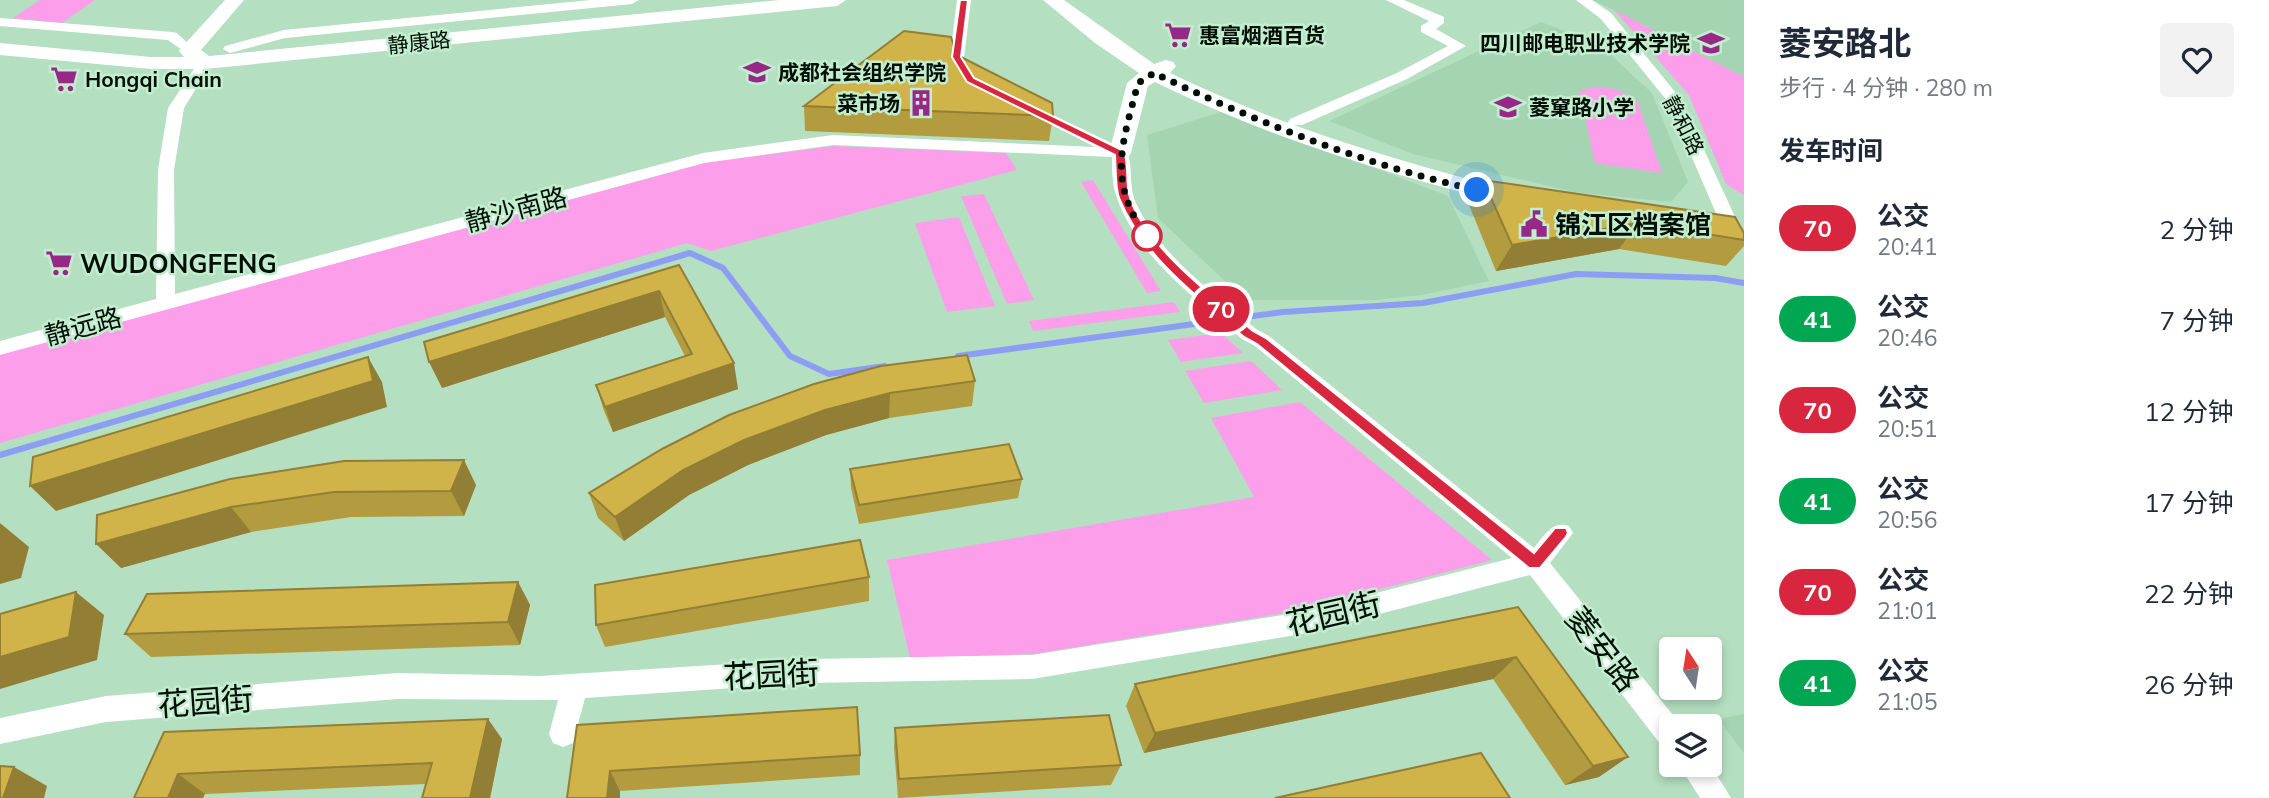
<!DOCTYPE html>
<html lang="zh">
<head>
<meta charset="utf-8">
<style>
	:root { --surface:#fff; --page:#f2f2f3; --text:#1f2937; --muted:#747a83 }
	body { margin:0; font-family:Mulish,"Noto Sans SC",sans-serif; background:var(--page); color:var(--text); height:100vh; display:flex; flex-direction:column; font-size:26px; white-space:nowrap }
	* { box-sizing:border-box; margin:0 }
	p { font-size:23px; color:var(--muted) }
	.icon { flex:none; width:38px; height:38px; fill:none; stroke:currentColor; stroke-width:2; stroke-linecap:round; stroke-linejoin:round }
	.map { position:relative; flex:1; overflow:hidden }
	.drawer { display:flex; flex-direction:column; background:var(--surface); width:525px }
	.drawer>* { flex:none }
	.badge { padding:0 14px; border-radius:23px; font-size:24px; line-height:46px }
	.needle { width:46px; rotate:348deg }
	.tools { position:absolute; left:1659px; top:637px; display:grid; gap:14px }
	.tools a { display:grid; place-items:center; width:63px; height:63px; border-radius:7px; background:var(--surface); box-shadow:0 4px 10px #0003; font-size:35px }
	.you { position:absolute; width:35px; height:35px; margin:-18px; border:5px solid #fff; border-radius:50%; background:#1a73e8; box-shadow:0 0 0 10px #1a73e833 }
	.map>.badge { position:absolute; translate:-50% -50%; box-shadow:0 0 0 4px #fff }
	h2 { padding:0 35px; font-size:26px; line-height:63px }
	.round { display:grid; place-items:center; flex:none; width:74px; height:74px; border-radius:7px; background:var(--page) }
	.summary { display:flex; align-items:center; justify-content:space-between; height:119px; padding:0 35px }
	h1 { font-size:33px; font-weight:700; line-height:52px }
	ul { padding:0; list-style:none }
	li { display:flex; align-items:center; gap:21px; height:91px; padding:0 35px }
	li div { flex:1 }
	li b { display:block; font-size:26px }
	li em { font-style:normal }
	li .badge { min-width:77px; font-weight:700; text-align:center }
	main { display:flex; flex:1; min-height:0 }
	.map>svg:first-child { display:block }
	.built { fill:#a4d4b2 }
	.green { fill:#fd9eeb }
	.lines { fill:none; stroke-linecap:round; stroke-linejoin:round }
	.stream { stroke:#8c9ef4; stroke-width:6 }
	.street { fill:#fff; fill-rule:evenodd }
	.secondary { fill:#fff; fill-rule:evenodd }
	.wall { fill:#b39b40 }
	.shaded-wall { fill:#927e34 }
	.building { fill:#d0b44a; stroke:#927e34; stroke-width:2 }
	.line { fill:#d7263d; stroke:#fff; stroke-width:2 }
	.walk { stroke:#020f06; stroke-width:7; stroke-dasharray:0 12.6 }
	.stop-dot { fill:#fff; stroke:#d7263d; stroke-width:3.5 }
	.labels { text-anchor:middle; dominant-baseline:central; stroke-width:5; stroke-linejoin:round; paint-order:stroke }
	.far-poi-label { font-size:21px; font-weight:bold; fill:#020f06; stroke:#c2edce; text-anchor:start }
	.far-street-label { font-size:21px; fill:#020f06; stroke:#c2edce }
	.street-label { font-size:26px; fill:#020f06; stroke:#c2edce }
	.poi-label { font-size:26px; font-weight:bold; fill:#020f06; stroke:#c2edce; text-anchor:start }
	.near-street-label { font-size:32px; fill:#020f06; stroke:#c2edce }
</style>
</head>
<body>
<main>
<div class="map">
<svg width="1744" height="798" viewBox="0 0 1744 798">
	<rect width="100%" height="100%" fill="#b5dfc1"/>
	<!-- built -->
	<path class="built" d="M 1593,0 L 1744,0 L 1744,77 L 1614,10 Z
		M 1541,22 L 1600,45 L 1652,93 L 1688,182 L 1671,202 L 1574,192 L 1413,154 L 1329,121 Z
		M 1224,111 L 1448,196 L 1489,281 L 1421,295 L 1375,300 L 1245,300 L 1158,218 L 1147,135 Z
		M 1744,714 L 1744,753 L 1718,719 Z"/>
	<!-- green -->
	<path class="green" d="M 40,0 L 95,0 L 62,23 L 13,18 Z
		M 1614,10 L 1744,77 L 1744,195 L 1726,184 L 1689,95 Z
		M 1597,87 L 1615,89 L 1637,100 L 1662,173 L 1595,163 L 1579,91 Z
		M 834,146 L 1006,153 L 1017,170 L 711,251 L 687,243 L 0,443 L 0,354 L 708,162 Z
		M 1093,180 L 1161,291 L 1147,293 L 1081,182 Z
		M 984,194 L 1034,300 L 1007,304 L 961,196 Z
		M 959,217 L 995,306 L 947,312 L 915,223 Z
		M 1174,302 L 1180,312 L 1033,331 L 1029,321 Z
		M 1221,333 L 1243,353 L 1181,362 L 1168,340 Z
		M 1251,361 L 1282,390 L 1204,403 L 1185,371 Z
		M 1300,402 L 1492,560 L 1296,611 L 1034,654 L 910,658 L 887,560 L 1254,497 L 1211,418 Z"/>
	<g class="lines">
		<!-- stream -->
		<path class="stream" d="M 958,356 L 1283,312 L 1423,303 L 1576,274 L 1715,278 L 1744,283
			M 0,455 L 690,253 L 723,268 L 790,356 L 829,374 L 885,366"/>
		<!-- street -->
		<path class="street" d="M 591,0 L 639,0 L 632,4 L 285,38 L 230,53 L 223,49 L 225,46 L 284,30 Z
			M 957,0 L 971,0 L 964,57 L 976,78 L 969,82 L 964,81 L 950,57 Z
			M 1386,0 L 1404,0 L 1444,17 L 1444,23 L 1436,29 L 1466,46 L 1407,79 L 1302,125 L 1290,125 L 1288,122 L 1290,119 L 1397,73 L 1448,46 L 1421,32 L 1421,26 L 1429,21 Z
			M 1576,0 L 1592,0 L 1611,13 L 1680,98 L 1743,234 L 1740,238 L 1734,240 L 1725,234 L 1668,102 L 1601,19 Z
			M 0,18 L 172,32 L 177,33 L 196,51 L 189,55 L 168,40 L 0,26 Z
			M 205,59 L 212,63 L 184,108 L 174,170 L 175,294 L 703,153 L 833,135 L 1095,147 L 1021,109 L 1029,104 L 1034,106 L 1126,150 C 1134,165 1128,186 1136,203 C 1161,257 1212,291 1256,329 L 1269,336 L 1534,548 C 1544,536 1552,520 1569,526 L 1573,533 L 1550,563 L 1681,725 L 1671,726 L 1671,748 L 1661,745 L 1530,575 L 1302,634 L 1032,679 L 809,683 L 585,698 L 573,743 L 563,747 L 553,743 L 549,734 L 558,700 L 398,699 L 106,722 L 0,744 L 0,718 L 106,696 L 398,673 L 540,676 L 809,659 L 1032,655 L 1302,612 L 1512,558 L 1255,346 L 1242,339 C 1196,298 1136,257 1116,195 C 1112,183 1112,170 1112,157 L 833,145 L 704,163 L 0,355 L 0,341 L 156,299 L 158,170 L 168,108 L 200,60 Z
			M 1710,764 L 1731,798 L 1700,798 L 1679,765 Z"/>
		<!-- secondary -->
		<path class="secondary" d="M 225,0 L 244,0 L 201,50 L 209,56 L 780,0 L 846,0 L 837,6 L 205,69 L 151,69 L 0,55 L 0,43 L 151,57 L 184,57 L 179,51 L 182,47 Z
			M 1043,0 L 1064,0 L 1154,64 L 1166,60 L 1173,62 L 1176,66 L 1170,73 C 1283,128 1404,163 1526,194 L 1529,199 L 1526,204 L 1517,206 C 1393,176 1269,138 1155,82 L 1148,86 L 1131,153 L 1128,158 L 1112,158 L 1109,153 L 1127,83 L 1139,73 L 1095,43 Z"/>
	</g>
	<!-- wall -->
	<path class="wall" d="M 957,55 L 1053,116 L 1049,141 L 805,131 L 804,106 Z
		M 1483,180 L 1744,233 L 1744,246 L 1726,266 L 1619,249 L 1496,271 L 1469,205 Z
		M 679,265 L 738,389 L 613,432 L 604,411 L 596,385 L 685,356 L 665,317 L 442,388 Z
		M 975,381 L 972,406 L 889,418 L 826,435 L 748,465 L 689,495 L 624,541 L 598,518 L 589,493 L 729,415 Z
		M 850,469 L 1022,479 L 1018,498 L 859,524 L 851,488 Z
		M 230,479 L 476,485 L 464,516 L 351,517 L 251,532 L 121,568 Z
		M 869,577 L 869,601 L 605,647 L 596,625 Z
		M 518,582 L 530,605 L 520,645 L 151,657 L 125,634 Z
		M 1518,607 L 1599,777 L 1565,785 L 1493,679 L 1144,753 L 1126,706 L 1135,684 Z
		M 577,725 L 860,755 L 860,775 L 620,791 Z
		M 895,728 L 1121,765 L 1111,785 L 898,798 L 894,748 Z
		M 164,732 L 502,739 L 490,798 L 422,798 L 426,784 L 205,794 L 134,798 Z"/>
	<!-- shaded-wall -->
	<path class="shaded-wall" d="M 1638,223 L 1619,249 L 1496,271 L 1512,245 Z
		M 659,291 L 665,317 L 442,388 L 429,362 Z
		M 368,357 L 382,382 L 387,407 L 56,511 L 30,486 Z
		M 734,363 L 738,389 L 613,432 L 605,407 Z
		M 890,393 L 889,418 L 826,435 L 748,465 L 689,495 L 624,541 L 615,517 L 683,470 L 744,440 L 825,410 Z
		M 464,460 L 476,485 L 464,516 L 451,491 Z
		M 231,507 L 251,532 L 121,568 L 96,544 Z
		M 0,523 L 29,547 L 21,578 L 0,584 Z
		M 518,582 L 530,605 L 520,645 L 508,622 Z
		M 76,592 L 104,615 L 97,660 L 0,689 L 0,657 Z
		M 1516,657 L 1493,679 L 1144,753 L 1155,733 Z
		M 488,719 L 502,739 L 490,798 L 470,798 Z
		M 1628,757 L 1599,777 L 1565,785 L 1593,766 Z
		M 14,767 L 47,786 L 44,798 L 3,798 Z
		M 610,771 L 620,791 L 620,798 L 607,798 Z
		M 178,774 L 205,794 L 203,798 L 168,798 Z"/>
	<!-- building -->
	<path class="building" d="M 904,31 L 951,37 L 957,55 L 1052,103 L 1053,116 L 804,106 Z
		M 1483,180 L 1735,217 L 1744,233 L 1744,240 L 1638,223 L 1512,245 Z
		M 679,265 L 734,363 L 605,407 L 596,385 L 692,354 L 659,291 L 429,362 L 424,342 Z
		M 967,355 L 975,381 L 890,393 L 825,410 L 744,440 L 683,470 L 615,517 L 589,493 L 662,449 L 729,415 L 814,384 L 881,366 Z
		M 368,357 L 373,381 L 30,486 L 33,457 Z
		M 1009,444 L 1022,479 L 859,505 L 850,469 Z
		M 464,460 L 451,491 L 334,492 L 231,507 L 96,544 L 97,515 L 230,479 L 344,461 Z
		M 860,540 L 869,577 L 596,625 L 595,585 Z
		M 518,582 L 508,622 L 125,634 L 147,594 Z
		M 76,592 L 69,637 L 0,657 L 0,614 Z
		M 1518,607 L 1628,757 L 1593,766 L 1516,657 L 1155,733 L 1135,684 Z
		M 857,707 L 860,755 L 610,771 L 607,798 L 567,798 L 577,725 Z
		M 1109,715 L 1121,765 L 899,779 L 895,728 Z
		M 488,719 L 470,798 L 422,798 L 432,763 L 178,774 L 168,798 L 134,798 L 164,732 Z
		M 1481,753 L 1510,798 L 1275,798 Z
		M 0,766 L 14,767 L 3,798 L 0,798 Z"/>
	<!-- line -->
	<path class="line" d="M 960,0 L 968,0 L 961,57 L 974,78 L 1124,151 C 1129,165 1126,180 1129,194 C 1141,243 1216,299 1253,331 L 1266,338 L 1534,553 L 1555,528 L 1566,528 L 1568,533 L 1566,537 L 1540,568 L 1529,568 L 1257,344 L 1244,337 C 1198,297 1143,257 1119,198 C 1115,186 1116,168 1115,155 L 967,82 L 952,57 Z"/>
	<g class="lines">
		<!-- walk -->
		<path class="walk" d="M 1147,236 C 1106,182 1123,142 1138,83 L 1154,73 C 1256,122 1366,165 1477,190"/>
	</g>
	<!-- icons -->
	<defs>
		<symbol id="supermarket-bare" viewBox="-9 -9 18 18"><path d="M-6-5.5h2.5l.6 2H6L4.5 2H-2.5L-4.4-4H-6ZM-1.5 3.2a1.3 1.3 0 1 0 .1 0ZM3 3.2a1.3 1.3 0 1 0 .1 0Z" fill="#972888" stroke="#c2edce" stroke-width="2.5" paint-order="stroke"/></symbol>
		<symbol id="university-bare" viewBox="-9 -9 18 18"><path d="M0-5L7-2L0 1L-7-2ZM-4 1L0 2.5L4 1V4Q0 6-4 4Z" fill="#972888" stroke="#c2edce" stroke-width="2.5" paint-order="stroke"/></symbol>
		<symbol id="building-bare" viewBox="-9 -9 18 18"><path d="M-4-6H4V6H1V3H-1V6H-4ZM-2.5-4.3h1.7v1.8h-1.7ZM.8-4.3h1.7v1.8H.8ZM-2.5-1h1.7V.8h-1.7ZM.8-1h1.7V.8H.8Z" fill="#972888" stroke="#c2edce" stroke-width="2.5" paint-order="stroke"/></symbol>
		<symbol id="school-bare" viewBox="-9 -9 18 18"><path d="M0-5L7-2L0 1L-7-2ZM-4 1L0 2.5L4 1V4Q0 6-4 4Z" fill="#972888" stroke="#c2edce" stroke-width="2.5" paint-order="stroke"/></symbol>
		<symbol id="civic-bare" viewBox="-9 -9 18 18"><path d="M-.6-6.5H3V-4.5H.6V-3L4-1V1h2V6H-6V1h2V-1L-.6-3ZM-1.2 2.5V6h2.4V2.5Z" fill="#972888" stroke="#c2edce" stroke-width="2.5" paint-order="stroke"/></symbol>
	</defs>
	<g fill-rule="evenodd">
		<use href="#supermarket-bare" x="1159" y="16" width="38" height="38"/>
		<use href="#university-bare" x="1692" y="24" width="38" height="38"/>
		<use href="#university-bare" x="738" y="53" width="38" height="38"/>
		<use href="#supermarket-bare" x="45" y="60" width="38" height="38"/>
		<use href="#building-bare" x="902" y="84" width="38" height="38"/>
		<use href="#school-bare" x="1489" y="88" width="38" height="38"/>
		<use href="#civic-bare" x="1515" y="205" width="38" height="38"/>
		<use href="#supermarket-bare" x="40" y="244" width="38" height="38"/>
	</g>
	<!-- markers -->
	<circle class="stop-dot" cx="1147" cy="236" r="14"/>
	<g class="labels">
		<!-- far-poi labels -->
		<g class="far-poi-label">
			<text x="1199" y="35">惠富烟酒百货</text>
			<text x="1690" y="43" text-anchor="end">四川邮电职业技术学院</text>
			<text x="778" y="72">成都社会组织学院</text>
			<text x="85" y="79">Hongqi Chain</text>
			<text x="900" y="103" text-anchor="end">菜市场</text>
			<text x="1529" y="107">菱窠路小学</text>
		</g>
		<!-- far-street labels -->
		<g class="far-street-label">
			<text transform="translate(419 42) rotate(-6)">静康路</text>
			<text transform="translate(1684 125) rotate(63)">静和路</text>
		</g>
		<!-- street labels -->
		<g class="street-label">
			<text transform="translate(516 209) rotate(-15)">静沙南路</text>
			<text transform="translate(83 326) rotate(-15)">静远路</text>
		</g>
		<!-- poi labels -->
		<g class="poi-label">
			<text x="1555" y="224">锦江区档案馆</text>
			<text x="80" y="263">WUDONGFENG</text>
		</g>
		<!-- near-street labels -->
		<g class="near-street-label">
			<text transform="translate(1333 613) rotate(-13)">花园街</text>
			<text transform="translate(1603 649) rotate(52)">菱安路</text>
			<text transform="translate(771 674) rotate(-3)">花园街</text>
			<text transform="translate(205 701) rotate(-4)">花园街</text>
		</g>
	</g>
</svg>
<div class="tools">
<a><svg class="needle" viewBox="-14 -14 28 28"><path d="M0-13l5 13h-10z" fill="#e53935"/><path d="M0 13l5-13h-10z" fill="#747a83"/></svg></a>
<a><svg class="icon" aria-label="layers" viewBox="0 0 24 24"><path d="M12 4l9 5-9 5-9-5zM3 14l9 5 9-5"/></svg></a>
</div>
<div class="you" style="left:1477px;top:190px"></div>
<b class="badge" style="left:1221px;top:309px;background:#d7263d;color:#fff">70</b>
</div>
<section class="drawer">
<div class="summary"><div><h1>菱安路北</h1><p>步行 · 4 分钟 · 280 m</p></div><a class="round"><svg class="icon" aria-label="heart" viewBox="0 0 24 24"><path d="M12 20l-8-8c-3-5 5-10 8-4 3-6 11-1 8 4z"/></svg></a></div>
<h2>发车时间</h2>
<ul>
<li><span class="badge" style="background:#d7263d;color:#fff">70</span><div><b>公交</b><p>20:41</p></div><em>2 分钟</em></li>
<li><span class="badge" style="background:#00a651;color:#fff">41</span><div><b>公交</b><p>20:46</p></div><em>7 分钟</em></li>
<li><span class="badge" style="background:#d7263d;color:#fff">70</span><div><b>公交</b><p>20:51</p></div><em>12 分钟</em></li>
<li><span class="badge" style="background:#00a651;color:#fff">41</span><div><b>公交</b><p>20:56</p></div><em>17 分钟</em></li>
<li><span class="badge" style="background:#d7263d;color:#fff">70</span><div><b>公交</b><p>21:01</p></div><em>22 分钟</em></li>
<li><span class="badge" style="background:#00a651;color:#fff">41</span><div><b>公交</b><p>21:05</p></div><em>26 分钟</em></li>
</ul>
</section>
</main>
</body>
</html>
